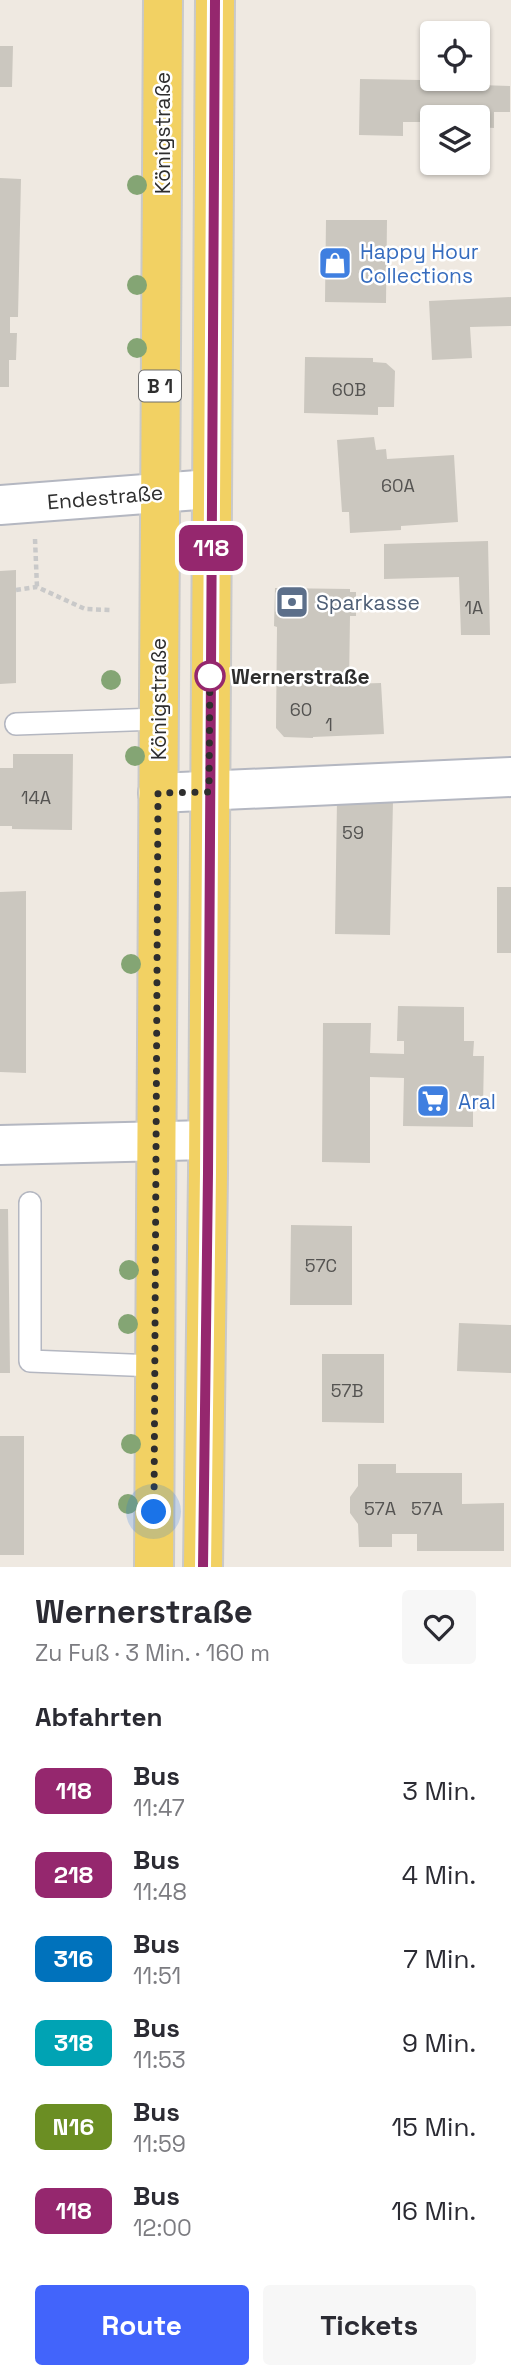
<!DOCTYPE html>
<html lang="de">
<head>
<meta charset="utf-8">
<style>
	:root { --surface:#fff; --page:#f7f7f7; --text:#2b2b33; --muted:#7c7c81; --accent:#4264fb }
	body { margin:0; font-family:"Space Grotesk",sans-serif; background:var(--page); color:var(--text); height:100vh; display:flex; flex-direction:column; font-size:26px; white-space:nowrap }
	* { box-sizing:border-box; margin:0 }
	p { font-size:23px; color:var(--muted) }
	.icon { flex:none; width:38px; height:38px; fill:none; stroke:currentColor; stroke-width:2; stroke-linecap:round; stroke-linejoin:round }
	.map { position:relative; height:1567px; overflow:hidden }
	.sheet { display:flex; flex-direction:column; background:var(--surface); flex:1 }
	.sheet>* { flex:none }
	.badge { padding:0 14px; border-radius:10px; font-size:24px; line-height:46px }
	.tools { position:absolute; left:420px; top:21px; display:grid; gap:14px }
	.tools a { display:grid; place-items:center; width:70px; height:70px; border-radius:7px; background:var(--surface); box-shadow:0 2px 5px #0004; font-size:35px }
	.you { position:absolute; width:35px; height:35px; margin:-18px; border:5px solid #fff; border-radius:50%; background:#1a73e8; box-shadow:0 0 0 10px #1a73e833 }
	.map>.badge { position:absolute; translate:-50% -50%; box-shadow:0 0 0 4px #fff }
	h2 { padding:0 35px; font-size:26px; line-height:63px }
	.round { display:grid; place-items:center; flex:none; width:74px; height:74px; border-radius:7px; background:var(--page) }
	.headline { display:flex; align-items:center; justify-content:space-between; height:119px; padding:0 35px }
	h1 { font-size:33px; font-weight:700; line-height:52px }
	.primary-button { display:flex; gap:14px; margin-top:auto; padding:14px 35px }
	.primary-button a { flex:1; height:80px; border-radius:7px; background:var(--accent); color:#fff; font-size:28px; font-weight:700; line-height:80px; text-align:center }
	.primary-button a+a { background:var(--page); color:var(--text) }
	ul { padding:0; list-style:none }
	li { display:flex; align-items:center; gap:21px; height:84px; padding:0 35px }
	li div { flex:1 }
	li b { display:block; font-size:26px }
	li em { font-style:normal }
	li .badge { min-width:77px; font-weight:700; text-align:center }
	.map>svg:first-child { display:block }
	.building { fill:#cbc7bf }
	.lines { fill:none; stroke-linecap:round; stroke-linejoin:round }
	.service-casing { stroke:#b4b7c1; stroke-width:24 }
	.minor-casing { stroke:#b4b7c1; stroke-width:42 }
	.primary-casing { stroke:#c9c9c9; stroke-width:42 }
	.path { stroke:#c9c9c9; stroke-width:4.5; stroke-dasharray:5 3.5; stroke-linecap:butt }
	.service { stroke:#fff; stroke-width:21 }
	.minor { stroke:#fff; stroke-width:38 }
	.primary { stroke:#f2d163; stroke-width:38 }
	.tree { fill:#84a574 }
	.line-casing { stroke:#fff; stroke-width:16 }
	.line { stroke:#95276e; stroke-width:10 }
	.walk { stroke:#2e2e2e; stroke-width:7; stroke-dasharray:0 12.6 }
	.stop-dot { fill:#fff; stroke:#95276e; stroke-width:3.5 }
	.labels { text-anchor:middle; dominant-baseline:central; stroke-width:5; stroke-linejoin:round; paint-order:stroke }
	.number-label { font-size:18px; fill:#555452 }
	.shield { fill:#fff; stroke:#6d6d6d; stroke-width:2 }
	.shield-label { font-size:19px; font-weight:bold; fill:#2e2e2e }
	.street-label { font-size:21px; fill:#2e2e2e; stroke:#fff }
	.shop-label { font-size:21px; fill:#366cbe; stroke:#fff; text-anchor:start }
	.service-label { font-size:21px; fill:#4e5e75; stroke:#fff; text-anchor:start }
	.stop-label { font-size:21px; font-weight:bold; fill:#2e2e2e; stroke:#fff; text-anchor:start }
</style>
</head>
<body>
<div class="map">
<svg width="511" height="1567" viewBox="0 0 511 1567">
	<rect width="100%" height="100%" fill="#efe9e1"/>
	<!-- building -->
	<path class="building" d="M 0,46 L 13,46 L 12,87 L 0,87 Z
		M 422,56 L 432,57 L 432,79 L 479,79 L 479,85 L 510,86 L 510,112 L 494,112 L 494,128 L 478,127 L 478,117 L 432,117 L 432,163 L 468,163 L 468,173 L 422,172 L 423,122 L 403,122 L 403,136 L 359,135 L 360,79 L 421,80 Z
		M 0,178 L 21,179 L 18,317 L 10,317 L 10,333 L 17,333 L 16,360 L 9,360 L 9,387 L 0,387 Z
		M 326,220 L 387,220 L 386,303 L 325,302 Z
		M 511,297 L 511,326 L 470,327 L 472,358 L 432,360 L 429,301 Z
		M 305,357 L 373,358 L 373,362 L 386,363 L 395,371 L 394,407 L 378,407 L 378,415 L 304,413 Z
		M 374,437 L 376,450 L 386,449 L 387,459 L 454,455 L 458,522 L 401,526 L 401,530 L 350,533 L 349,512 L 342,512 L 337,440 Z
		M 488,541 L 490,635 L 461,635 L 459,577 L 384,579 L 384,544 Z
		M 16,570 L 16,683 L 0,684 L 0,571 Z
		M 275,588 L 350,589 L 350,592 L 356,592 L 356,616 L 350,616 L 349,684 L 381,683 L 384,734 L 313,737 L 313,738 L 284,737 L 276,728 L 277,627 L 274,626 Z
		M 13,754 L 73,754 L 72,830 L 12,829 L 12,826 L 0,826 L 0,768 L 13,768 Z
		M 337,800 L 393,801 L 390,935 L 335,934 Z
		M 497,887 L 511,887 L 511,953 L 497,953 Z
		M 26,891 L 26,1073 L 0,1072 L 0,892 Z
		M 398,1006 L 464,1007 L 464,1041 L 474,1041 L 473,1056 L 484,1056 L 483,1107 L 473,1107 L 473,1127 L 403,1126 L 404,1078 L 370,1077 L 370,1163 L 322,1162 L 323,1023 L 371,1023 L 370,1053 L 404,1054 L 404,1041 L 397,1041 Z
		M 0,1209 L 8,1209 L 10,1373 L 0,1373 Z
		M 291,1225 L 352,1226 L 352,1305 L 290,1305 Z
		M 459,1323 L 511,1325 L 511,1373 L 457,1371 Z
		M 322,1354 L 384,1354 L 384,1423 L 322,1422 Z
		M 0,1436 L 24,1436 L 24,1555 L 0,1555 Z
		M 358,1464 L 396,1464 L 396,1473 L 462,1473 L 462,1504 L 504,1503 L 504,1551 L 417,1551 L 417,1534 L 392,1534 L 392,1547 L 359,1547 L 358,1524 L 350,1513 L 350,1497 L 358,1486 Z"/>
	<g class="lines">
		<defs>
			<path id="service" d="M 16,724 L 158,719
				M 30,1203 L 30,1361 L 155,1366"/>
			<path id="minor" d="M 0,505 L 211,489
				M 158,793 L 511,777
				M 0,1145 L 208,1140"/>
			<path id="primary" d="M 154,1567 L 163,0
				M 203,1567 L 208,1173 L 215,0"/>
		</defs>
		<!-- service casing -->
		<use href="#service" class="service-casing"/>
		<!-- minor casing -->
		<use href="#minor" class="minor-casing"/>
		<!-- primary casing -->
		<use href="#primary" class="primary-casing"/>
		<!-- path -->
		<path class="path" d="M 35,539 L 37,587
			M 16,590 L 37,587 L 85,609 L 110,610"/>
		<!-- service -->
		<use href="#service" class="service"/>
		<!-- minor -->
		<use href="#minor" class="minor"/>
		<!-- primary -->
		<use href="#primary" class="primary"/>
	</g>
	<!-- trees -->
	<g class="tree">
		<circle cx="137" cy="185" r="10"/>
		<circle cx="137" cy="285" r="10"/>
		<circle cx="137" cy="348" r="10"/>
		<circle cx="111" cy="680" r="10"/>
		<circle cx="135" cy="756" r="10"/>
		<circle cx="131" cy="964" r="10"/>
		<circle cx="129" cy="1270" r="10"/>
		<circle cx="128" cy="1324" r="10"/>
		<circle cx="131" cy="1444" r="10"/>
		<circle cx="128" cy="1504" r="10"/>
	</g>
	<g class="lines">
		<defs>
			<path id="line" d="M 203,1567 L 208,1173 L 215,0"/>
		</defs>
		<!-- line casing -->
		<use href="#line" class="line-casing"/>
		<!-- line -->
		<use href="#line" class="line"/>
		<!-- walk -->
		<path class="walk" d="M 154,1512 L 158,793 L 209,792 L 210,666 L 210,676"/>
	</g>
	<!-- icons -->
	<defs>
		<symbol id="shop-square" viewBox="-11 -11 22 22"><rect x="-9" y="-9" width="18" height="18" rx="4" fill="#3f7fe0" stroke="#fff"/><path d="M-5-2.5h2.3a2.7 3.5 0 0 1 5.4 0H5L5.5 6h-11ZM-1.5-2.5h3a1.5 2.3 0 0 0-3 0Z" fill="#fff"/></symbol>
		<symbol id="bank-square" viewBox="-11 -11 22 22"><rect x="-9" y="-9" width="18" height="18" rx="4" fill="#5c6f8a" stroke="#fff"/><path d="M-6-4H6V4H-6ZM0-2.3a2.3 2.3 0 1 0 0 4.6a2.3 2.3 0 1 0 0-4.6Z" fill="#fff"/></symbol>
		<symbol id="supermarket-square" viewBox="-11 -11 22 22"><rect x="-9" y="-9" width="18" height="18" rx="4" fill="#3f7fe0" stroke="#fff"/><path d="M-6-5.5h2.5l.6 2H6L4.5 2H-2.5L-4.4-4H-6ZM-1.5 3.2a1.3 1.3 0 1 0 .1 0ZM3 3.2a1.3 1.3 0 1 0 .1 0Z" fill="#fff"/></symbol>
	</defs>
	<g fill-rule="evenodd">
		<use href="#shop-square" x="316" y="244" width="38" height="38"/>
		<use href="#bank-square" x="273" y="583" width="38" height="38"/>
		<use href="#supermarket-square" x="414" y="1082" width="38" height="38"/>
	</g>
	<!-- markers -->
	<circle class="stop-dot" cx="210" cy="676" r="14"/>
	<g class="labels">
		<!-- number labels -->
		<g class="number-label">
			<text x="349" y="389">60B</text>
			<text x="398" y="485">60A</text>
			<text x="474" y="607">1A</text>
			<text x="301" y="709">60</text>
			<text x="329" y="724">1</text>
			<text x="36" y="797">14A</text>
			<text x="353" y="832">59</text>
			<text x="321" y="1265">57C</text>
			<text x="347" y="1390">57B</text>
			<text x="380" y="1508">57A</text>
			<text x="427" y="1508">57A</text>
		</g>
		<!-- shield labels -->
		<rect class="shield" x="139" y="370.5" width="42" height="31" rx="5"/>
		<g class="shield-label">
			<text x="160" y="386">B 1</text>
		</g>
		<!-- street labels -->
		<g class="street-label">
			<text transform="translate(162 133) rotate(-90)">Königstraße</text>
			<text transform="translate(105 497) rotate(-5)">Endestraße</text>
			<text transform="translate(158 699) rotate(-90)">Königstraße</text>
		</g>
		<!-- shop labels -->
		<g class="shop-label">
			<text x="360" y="251">Happy Hour<tspan x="360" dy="24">Collections</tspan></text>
			<text x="458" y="1101">Aral</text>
		</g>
		<!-- service labels -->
		<g class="service-label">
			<text x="316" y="602">Sparkasse</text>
		</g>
		<!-- stop labels -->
		<g class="stop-label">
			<text x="231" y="676">Wernerstraße</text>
		</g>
	</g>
</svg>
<div class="tools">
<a><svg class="icon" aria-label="locate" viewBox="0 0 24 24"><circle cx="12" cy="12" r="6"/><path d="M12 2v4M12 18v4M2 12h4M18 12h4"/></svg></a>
<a><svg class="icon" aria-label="layers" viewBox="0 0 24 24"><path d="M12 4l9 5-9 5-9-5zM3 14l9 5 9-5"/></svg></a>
</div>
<div class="you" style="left:154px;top:1512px"></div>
<b class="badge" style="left:211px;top:548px;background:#95276e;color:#fff">118</b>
</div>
<section class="sheet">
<div class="headline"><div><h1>Wernerstraße</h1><p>Zu Fuß · 3 Min. · 160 m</p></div><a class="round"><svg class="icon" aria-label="heart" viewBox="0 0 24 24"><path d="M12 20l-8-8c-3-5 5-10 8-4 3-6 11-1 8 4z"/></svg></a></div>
<h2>Abfahrten</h2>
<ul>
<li><span class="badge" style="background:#95276e;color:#fff">118</span><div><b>Bus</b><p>11:47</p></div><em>3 Min.</em></li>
<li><span class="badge" style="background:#95276e;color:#fff">218</span><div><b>Bus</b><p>11:48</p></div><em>4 Min.</em></li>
<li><span class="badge" style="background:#0072bc;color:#fff">316</span><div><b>Bus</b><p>11:51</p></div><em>7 Min.</em></li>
<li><span class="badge" style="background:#00a3b4;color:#fff">318</span><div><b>Bus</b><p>11:53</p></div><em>9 Min.</em></li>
<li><span class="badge" style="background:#6b8e23;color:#fff">N16</span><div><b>Bus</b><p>11:59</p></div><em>15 Min.</em></li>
<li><span class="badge" style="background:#95276e;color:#fff">118</span><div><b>Bus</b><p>12:00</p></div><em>16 Min.</em></li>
</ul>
<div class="primary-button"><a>Route</a><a>Tickets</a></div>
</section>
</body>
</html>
